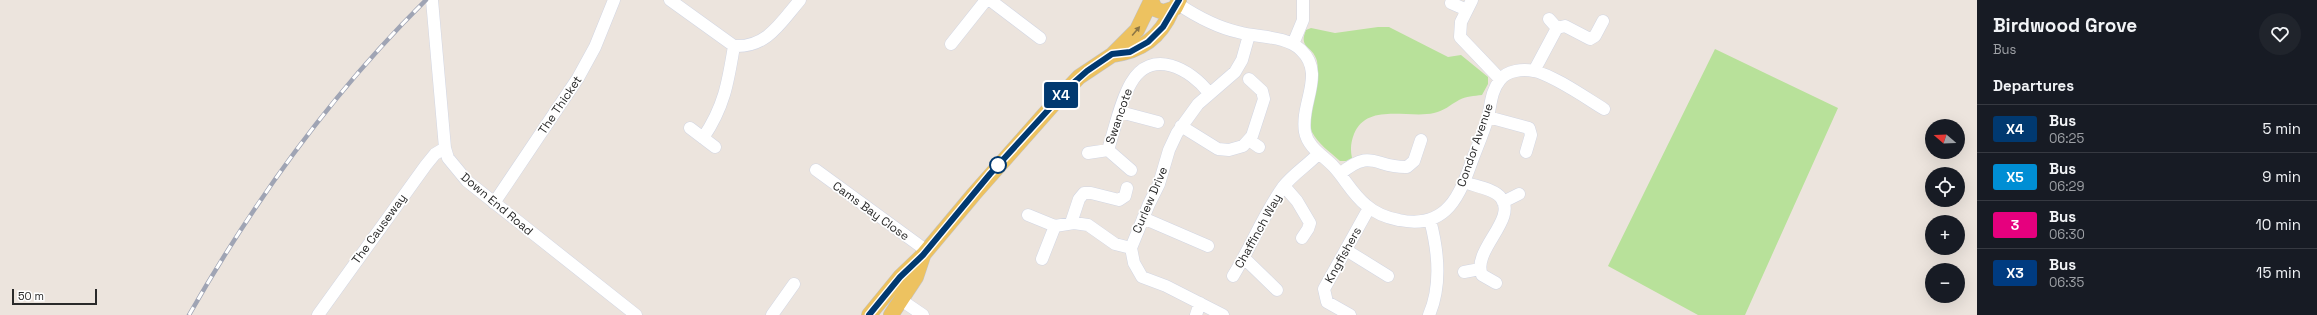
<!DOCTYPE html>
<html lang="en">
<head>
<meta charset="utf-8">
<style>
	:root { --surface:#171b24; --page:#20242c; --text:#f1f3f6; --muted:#9ea1a6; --line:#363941 }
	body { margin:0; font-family:"Space Grotesk",sans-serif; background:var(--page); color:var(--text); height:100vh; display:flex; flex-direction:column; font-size:15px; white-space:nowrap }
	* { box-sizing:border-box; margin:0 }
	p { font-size:13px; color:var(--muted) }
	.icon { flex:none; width:22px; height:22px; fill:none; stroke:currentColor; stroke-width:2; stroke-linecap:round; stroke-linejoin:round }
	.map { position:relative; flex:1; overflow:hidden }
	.side { display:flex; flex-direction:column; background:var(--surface); width:340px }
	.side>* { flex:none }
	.badge { padding:0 8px; border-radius:3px; font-size:14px; line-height:26px }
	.needle { width:26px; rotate:289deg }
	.controls { position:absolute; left:1925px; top:119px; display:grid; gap:8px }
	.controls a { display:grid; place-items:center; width:40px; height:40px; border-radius:50%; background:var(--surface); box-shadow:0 4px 16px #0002; font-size:20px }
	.scale { position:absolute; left:12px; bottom:10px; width:85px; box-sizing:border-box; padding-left:4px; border:2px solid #2a2a2a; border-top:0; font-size:11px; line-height:14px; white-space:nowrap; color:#2a2a2a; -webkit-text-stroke:3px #fff; paint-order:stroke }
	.map>.badge { position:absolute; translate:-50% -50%; box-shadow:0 0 0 2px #fff }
	h2 { padding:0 16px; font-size:15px; line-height:36px }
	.round { display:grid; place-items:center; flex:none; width:42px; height:42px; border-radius:21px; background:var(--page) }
	.headline { display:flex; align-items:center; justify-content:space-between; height:68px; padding:0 16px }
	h1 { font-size:19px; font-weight:600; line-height:30px }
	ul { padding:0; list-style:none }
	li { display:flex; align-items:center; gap:12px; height:48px; padding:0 16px; border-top:1px solid var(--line) }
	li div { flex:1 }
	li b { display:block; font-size:15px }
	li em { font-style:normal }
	li .badge { min-width:44px; font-weight:700; text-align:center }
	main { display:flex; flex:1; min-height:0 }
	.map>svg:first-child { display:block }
	.grass { fill:#b8e19a }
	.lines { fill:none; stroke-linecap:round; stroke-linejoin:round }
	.minor-casing { stroke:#d2d6e3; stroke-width:13 }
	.major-casing { stroke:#c3c3c3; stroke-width:16 }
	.minor { stroke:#fff; stroke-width:12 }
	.major { stroke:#edc260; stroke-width:15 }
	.rail-casing { stroke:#9fa4b4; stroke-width:4.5 }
	.rail { stroke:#fff; stroke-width:3; stroke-dasharray:9; stroke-linecap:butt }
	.oneway { fill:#8c7645 }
	.line-casing { stroke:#fff; stroke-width:9 }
	.line { stroke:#013970; stroke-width:6 }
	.stop-dot { fill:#fff; stroke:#013970; stroke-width:2 }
	.labels { text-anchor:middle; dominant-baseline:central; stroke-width:3.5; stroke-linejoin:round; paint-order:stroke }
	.street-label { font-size:12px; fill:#2a2a2a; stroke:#fff }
</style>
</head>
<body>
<main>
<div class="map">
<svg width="1977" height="315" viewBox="0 0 1977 315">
	<rect width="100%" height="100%" fill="#ece4dd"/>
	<!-- grass -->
	<path class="grass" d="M 1378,27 L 1389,27 L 1448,57 L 1461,55 L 1488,77 L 1488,84 L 1482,95 C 1474,96 1466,96 1459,100 C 1450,105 1444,111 1434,113 C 1409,119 1367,102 1354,134 C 1351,142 1350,149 1352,158 L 1346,161 L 1340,161 C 1330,152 1318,144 1312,132 C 1304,113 1321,83 1317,61 C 1313,45 1298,49 1306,30 L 1311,28 L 1335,33 Z
		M 1715,49 L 1838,108 L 1745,315 L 1698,315 L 1608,266 Z"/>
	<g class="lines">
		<defs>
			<path id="minor" d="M 432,0 L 445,148 L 448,158 L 467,181 L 636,315
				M 670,0 L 734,46
				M 990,0 L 1040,38
				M 1472,0 L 1461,22 L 1460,37 L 1500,79
				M 1451,3 L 1467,10
				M 1178,4 C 1196,16 1216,27 1238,32 C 1258,38 1285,35 1301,50 C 1326,74 1300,103 1305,132 C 1308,148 1324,156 1334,167 C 1345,179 1353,195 1366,205 C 1375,213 1388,218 1399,220 C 1447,230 1460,195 1473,158 C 1478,145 1484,131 1488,117 C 1491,104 1491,91 1500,80 C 1507,70 1523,69 1534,71 C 1553,75 1586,98 1604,109
				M 1549,19 L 1557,28
				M 951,44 L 986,0
				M 1293,44 L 1303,20 L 1303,0
				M 1534,71 L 1557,28 L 1565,26 L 1590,39 L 1595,36 L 1603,21
				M 1120,112 L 1158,122
				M 1488,117 L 1529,128 L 1531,135 L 1526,152
				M 1181,126 L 1218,149 L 1229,150 L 1243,146 L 1252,136 L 1264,99 L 1262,91 L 1249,79
				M 690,128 L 715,147
				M 703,138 C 724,107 728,83 734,46 C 767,48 781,22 800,0
				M 1249,140 L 1259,147
				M 1108,150 C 1115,128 1120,102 1131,83 C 1151,47 1191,69 1209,93
				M 1088,153 L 1108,150 L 1131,170
				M 816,170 L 927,251
				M 1340,174 C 1372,147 1375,168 1407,167 L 1414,161 L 1421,140
				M 1464,182 C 1474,186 1495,189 1501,198 C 1518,219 1471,251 1482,275 L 1496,283
				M 1284,186 L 1297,201 L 1310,223 L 1308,229 L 1302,238
				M 1503,202 L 1519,194
				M 494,203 L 578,78 L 595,47 L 614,0
				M 1028,215 L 1055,226 L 1074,223 L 1088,225 L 1115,244 L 1131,248
				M 1143,218 L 1208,246
				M 1071,223 L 1079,199 L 1084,193 L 1091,193 L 1119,200 L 1125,196 L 1127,188
				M 1346,250 L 1388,276
				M 1244,258 L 1277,290
				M 1042,259 L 1055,226
				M 1464,272 L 1480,269
				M 1233,276 C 1251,247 1263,215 1283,187 C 1293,174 1308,165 1319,153
				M 901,300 L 923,315
				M 318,315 L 426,165 L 435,154 L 445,148
				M 772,315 L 794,284
				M 1196,315 L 1200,303
				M 1223,315 L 1166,286 L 1142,277 L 1134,263 L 1131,248 L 1149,204 L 1159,184 L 1169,150 L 1177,133 L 1198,104 L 1235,72 L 1242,60 L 1249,35
				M 1350,315 L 1327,302 L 1324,289 L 1369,208
				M 1429,315 C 1442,285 1438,250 1430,220"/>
			<path id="major" d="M 1151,0 L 1155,9 L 1163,12 L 1175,8 L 1179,0
				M 1112,55 C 1141,51 1160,38 1172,10
				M 869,315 L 900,277 L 923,255 L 974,194 L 1058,99 L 1079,77 L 1112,55 L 1137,30 L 1151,1
				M 891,315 L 916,277 L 923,256"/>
		</defs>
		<!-- minor casing -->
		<use href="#minor" class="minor-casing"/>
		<!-- major casing -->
		<use href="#major" class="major-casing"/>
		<!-- minor -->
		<use href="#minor" class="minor"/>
		<!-- major -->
		<use href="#major" class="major"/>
		<defs>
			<path id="rail" d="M 189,315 C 254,201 332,93 426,0"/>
		</defs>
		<!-- rail casing -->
		<use href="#rail" class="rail-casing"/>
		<!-- rail -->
		<use href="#rail" class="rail"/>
	</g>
	<!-- one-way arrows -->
	<defs><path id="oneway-solid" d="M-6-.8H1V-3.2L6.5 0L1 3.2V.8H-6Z"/></defs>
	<use class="oneway" href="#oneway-solid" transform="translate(1136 31) rotate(-50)"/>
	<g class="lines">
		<defs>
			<path id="line" d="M 869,315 L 900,277 L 923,255 L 990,174 L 1070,86 L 1087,71 L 1112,54 L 1130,52 L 1148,42 L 1163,27 L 1179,0"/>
		</defs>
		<!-- line casing -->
		<use href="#line" class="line-casing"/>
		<!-- line -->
		<use href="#line" class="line"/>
	</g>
	<!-- markers -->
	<circle class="stop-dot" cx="998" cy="165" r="8"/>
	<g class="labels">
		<!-- street labels -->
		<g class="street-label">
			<text transform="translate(560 105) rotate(-56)">The Thicket</text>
			<text transform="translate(1119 116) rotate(-71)">Swancote</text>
			<text transform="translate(1475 145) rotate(-71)">Condor Avenue</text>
			<text transform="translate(1150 200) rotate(-67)">Curlew Drive</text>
			<text transform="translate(497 204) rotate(40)">Down End Road</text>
			<text transform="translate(871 211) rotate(36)">Cams Bay Close</text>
			<text transform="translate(379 229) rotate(-54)">The Causeway</text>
			<text transform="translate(1258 231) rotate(-61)">Chaffinch Way</text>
			<text transform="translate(1343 255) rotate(-61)">Kngfishers</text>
		</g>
	</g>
</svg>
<div class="controls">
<a><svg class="needle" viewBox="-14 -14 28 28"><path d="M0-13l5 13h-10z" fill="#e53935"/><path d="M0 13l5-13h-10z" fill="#9ea1a6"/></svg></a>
<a><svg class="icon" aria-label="locate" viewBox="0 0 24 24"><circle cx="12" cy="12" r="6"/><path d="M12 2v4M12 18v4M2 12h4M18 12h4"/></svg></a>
<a>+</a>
<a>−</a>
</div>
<div class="scale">50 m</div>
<b class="badge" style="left:1061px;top:95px;background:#013970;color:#fff">X4</b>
</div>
<section class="side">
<div class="headline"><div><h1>Birdwood Grove</h1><p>Bus</p></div><a class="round"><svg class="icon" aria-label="heart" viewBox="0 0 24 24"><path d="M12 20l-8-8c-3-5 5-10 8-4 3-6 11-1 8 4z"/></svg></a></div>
<h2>Departures</h2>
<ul>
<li><span class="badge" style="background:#013970;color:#fff">X4</span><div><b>Bus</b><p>06:25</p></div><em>5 min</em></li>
<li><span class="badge" style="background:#008ed4;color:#fff">X5</span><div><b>Bus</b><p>06:29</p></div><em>9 min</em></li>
<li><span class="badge" style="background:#e6007e;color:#fff">3</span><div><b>Bus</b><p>06:30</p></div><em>10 min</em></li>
<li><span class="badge" style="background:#003b80;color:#fff">X3</span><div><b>Bus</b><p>06:35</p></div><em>15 min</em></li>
</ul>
</section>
</main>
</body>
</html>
